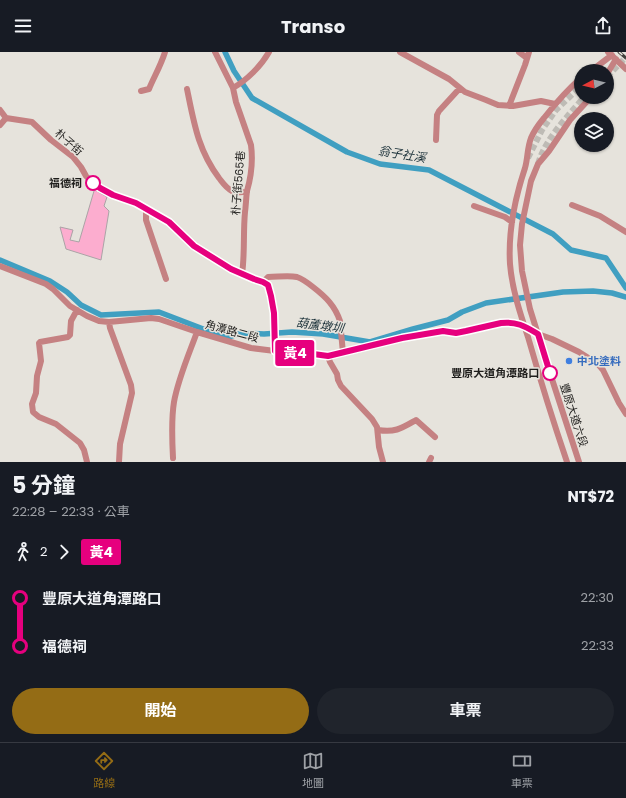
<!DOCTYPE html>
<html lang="zh-TW">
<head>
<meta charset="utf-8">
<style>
	:root { --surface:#171b24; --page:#20242c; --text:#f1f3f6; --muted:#9ea1a6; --line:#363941; --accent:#946c15 }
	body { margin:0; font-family:Poppins,"Noto Sans TC",sans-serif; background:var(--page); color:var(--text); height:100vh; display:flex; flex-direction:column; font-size:15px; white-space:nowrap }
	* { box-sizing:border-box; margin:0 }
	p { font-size:13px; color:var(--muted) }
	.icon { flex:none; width:22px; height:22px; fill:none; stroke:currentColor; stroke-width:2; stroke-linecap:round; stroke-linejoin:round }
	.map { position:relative; height:410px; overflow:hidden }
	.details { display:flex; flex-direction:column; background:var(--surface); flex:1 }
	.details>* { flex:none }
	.badge { padding:0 8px; border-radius:3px; font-size:14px; line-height:26px }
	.needle { width:26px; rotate:263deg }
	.controls { position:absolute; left:574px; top:12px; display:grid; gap:8px }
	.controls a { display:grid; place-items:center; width:40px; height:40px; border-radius:50%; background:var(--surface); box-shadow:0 1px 3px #0004; font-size:20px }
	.map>.badge { position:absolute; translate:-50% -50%; box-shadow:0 0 0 2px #fff }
	.legs { display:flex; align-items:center; gap:6px; height:44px; padding:0 12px; font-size:13px }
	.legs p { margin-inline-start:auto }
	.head { display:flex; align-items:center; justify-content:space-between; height:68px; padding:0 12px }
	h1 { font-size:22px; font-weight:700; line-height:30px }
	.primary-button { display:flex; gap:8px; margin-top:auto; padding:8px 12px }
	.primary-button a { flex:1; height:46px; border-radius:24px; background:var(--accent); color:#fff; font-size:16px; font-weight:700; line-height:46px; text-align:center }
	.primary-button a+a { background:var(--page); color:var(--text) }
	ul { padding:0 12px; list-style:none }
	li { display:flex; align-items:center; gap:14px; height:48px; font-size:15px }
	li i { display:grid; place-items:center; width:6px; height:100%; margin:0 5px; background:currentColor }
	li i::after { content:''; width:10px; height:10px; margin:-5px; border:3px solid; border-radius:50%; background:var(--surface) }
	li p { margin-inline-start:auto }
	li:first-child i { background:linear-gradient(#0000 50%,currentColor 0) }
	li:last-child i { background:linear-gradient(currentColor 50%,#0000 0) }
	header { display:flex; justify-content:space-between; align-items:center; height:52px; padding:0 12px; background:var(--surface); font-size:18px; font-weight:700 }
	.dock { display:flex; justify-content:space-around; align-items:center; height:56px; border-top:1px solid var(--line); background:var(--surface); font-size:11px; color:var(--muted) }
	.dock a { display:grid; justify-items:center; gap:2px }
	.dock .selected { color:var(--accent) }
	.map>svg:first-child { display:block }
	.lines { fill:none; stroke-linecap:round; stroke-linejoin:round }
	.canal { stroke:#409fc1; stroke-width:5.5 }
	.building { fill:#fcadcf; stroke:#aba3a6 }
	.minor-tunnel { stroke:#bebbb5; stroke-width:6; stroke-dasharray:6 3; stroke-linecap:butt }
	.minor { stroke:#c58182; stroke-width:6 }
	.rail-casing { stroke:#413f3c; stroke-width:3 }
	.rail { stroke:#e6e3dc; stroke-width:1.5; stroke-dasharray:4.5; stroke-linecap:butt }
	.line-1-casing { stroke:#fff; stroke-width:9 }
	.line-1 { stroke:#e6007e; stroke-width:6 }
	.stop-1-dot { fill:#fff; stroke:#e6007e; stroke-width:2 }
	.shop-dot { fill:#3f7fe0; stroke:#e6e3dc; stroke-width:1.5 }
	.labels { text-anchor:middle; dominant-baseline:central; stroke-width:3; stroke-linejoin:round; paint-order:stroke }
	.street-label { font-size:11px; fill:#1e1d1b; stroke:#e6e3dc }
	.stop-label { font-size:11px; font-weight:bold; fill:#1e1d1b; stroke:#e6e3dc; text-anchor:end }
	.shop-label { font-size:11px; font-weight:bold; fill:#366cbe; stroke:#e6e3dc; text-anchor:start }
	.water-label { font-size:12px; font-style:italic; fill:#1b3139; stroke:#e6e3dc }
</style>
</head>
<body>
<header><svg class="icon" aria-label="menu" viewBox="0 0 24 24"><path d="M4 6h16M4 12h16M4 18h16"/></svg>Transo<svg class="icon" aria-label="share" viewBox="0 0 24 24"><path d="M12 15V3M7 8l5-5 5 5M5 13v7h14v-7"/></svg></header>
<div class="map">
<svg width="626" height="410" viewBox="0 0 626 410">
	<rect width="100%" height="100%" fill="#e6e3dc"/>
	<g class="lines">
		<!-- canal -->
		<path class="canal" d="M 225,0 L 234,19 L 252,46 L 347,100 L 380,112 L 429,118 L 553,182 L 571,198 L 606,206 L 626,236
			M 0,208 L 50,229 L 67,240 L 81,253 L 101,263 L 159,260 L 219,283 L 228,285 L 242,281 L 264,282 L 292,280 L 323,282 L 370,290 L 413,277 L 448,268 L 462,260 L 486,251 L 563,240 L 593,239 L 612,241 L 626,245"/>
	</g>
	<!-- building -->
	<path class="building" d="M 95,138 L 107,145 L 104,154 L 109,159 L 101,208 L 66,197 L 60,175 L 73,178 L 70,188 L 79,190 L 94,139 Z"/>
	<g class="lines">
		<!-- minor-tunnel -->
		<path class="minor-tunnel" d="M 607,25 L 626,5
			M 528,106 L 542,78 L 556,58 L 581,34
			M 538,112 C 545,87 567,65 584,45"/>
		<!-- minor -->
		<path class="minor" d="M 215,0 L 233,36 L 236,50 L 251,93 C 253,108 251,125 247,139 C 246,146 246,153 245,160 C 243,181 245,202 242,222
			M 400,0 L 449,27 L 465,40 L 486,48 L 498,53 L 513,54 L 541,49 L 555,52
			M 519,0 L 527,6
			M 608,0 L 626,17
			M 591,19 L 612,3
			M 607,22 L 616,7
			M 233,36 C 247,28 261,14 269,0
			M 187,37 C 194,71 198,98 219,126 C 223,131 226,136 232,139 C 236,141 242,140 247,140
			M 141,39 L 149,37 C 154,25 161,13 165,0
			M 509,54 L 525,13 L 529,0
			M 0,58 L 6,66 L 32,70 L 51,88 L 73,105 L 81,115 L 86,124 L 93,131 L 100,136 L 113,143 L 136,151 L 151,159 L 169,170 L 194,194 L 231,217 L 254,227 L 263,230 L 268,233 L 271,244 L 274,261 L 275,299
			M 0,73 L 6,66
			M 436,88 L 437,63 L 439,59 L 460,36
			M 572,153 L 600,164 L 626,180
			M 474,154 L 505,165 L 512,170
			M 146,156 L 146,168 L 166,227
			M 0,214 L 46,232 L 53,237 L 70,254 L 87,264 L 99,269 L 109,270 L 151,266 L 159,267 L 197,280 L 251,296 L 275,299 L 306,301 L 328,304 L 402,285 L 443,279 L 456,281 L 467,279 L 501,271 L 507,270 L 515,271 L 524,274 L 538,282 L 552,287 L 579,300 L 598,312 L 603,318 L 619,351 L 626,362
			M 263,230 L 268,225 C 278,225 288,223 297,225 C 303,227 308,231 313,235 C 326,245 335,254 340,269 L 343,301
			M 77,258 L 71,269 L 70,283 L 68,285 L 40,290 L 39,291 L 41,309 L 37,324 L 36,341 L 32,352 L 33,360 L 39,365 L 56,372 L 80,391 L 84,398 L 87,410
			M 109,270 L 110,276 L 131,333 L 132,341 L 120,392 L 119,410
			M 328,304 L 330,310 L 337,322 L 338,328 L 341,334 L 372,367 L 377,375 L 379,395 L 383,410
			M 378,378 C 395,381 402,376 416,368 L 435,385
			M 173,406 C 172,387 171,368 174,350 C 178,327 189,302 197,280
			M 429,410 L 431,406
			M 567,410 C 553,369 540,327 528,285 C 520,261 512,237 510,212 C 508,179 515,146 525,116 C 528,106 527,96 531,86 C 534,79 539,72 544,66 C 555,52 567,38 581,26
			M 579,410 L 550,321 L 530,257 L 522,219 L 520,193 L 522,172 L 531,129 L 538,112 L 549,99 L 570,68 L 591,45"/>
		<defs>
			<path id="rail" d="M 619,0 L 626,6"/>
		</defs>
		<!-- rail casing -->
		<use href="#rail" class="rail-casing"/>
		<!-- rail -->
		<use href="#rail" class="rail"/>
	</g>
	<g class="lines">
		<defs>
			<path id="line-1" d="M 93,131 L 100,136 L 113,143 L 136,151 L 169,170 L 194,194 L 231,217 L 254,227 L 263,230 L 268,233 L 271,244 L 274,261 L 275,299 L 306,301 L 328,304 L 402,286 L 443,279 L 456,281 L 466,279 L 501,271 C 517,269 526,275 538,282 L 550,321"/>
		</defs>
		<!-- line-1 casing -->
		<use href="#line-1" class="line-1-casing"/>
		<!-- line-1 -->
		<use href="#line-1" class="line-1"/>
	</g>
	<!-- markers -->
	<g class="stop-1-dot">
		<circle cx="93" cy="131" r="7"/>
		<circle cx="550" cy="321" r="7"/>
	</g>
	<circle class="shop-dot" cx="569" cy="309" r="4"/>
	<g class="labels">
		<!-- street labels -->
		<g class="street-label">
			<text transform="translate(69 90) rotate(41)">朴子街</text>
			<text transform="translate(238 131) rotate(-85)">朴子街565巷</text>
			<text transform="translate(232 279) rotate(15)">角潭路二段</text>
			<text transform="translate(574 363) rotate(72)">豐原大道六段</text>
		</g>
		<!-- stop labels -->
		<g class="stop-label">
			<text x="82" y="131">福德祠</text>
			<text x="539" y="321">豐原大道角潭路口</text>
		</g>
		<!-- shop labels -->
		<g class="shop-label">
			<text x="577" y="309">中北塗料</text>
		</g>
		<!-- water labels -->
		<g class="water-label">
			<text transform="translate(402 102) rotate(9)">翁子社溪</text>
			<text transform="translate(320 273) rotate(7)">葫蘆墩圳</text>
		</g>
	</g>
</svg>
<div class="controls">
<a><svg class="needle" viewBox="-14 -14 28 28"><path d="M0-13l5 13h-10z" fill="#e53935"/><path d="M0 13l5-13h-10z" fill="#9ea1a6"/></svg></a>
<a><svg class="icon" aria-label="layers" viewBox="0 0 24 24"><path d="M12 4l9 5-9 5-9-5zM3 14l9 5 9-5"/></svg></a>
</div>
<b class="badge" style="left:295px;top:301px;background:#e6007e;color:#fff">黃4</b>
</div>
<section class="details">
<div class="head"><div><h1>5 分鐘</h1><p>22:28 – 22:33 · 公車</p></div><b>NT$72</b></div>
<div class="legs"><svg class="icon" aria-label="walk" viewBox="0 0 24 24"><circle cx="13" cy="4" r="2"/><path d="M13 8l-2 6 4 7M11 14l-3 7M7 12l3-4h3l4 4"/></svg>2<svg class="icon" aria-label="forward" viewBox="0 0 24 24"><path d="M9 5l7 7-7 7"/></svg><b class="badge" style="background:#e6007e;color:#fff">黃4</b></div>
<ul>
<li><i style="color:#e6007e"></i><b>豐原大道角潭路口</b><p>22:30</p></li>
<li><i style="color:#e6007e"></i><b>福德祠</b><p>22:33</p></li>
</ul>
<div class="primary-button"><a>開始</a><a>車票</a></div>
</section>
<nav class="dock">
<a class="selected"><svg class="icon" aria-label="directions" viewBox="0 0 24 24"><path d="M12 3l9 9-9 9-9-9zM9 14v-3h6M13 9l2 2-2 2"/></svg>路線</a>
<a><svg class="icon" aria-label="map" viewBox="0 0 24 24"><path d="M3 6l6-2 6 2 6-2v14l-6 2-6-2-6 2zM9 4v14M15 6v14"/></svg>地圖</a>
<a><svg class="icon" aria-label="tickets" viewBox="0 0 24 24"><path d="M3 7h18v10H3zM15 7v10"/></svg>車票</a>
</nav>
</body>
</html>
